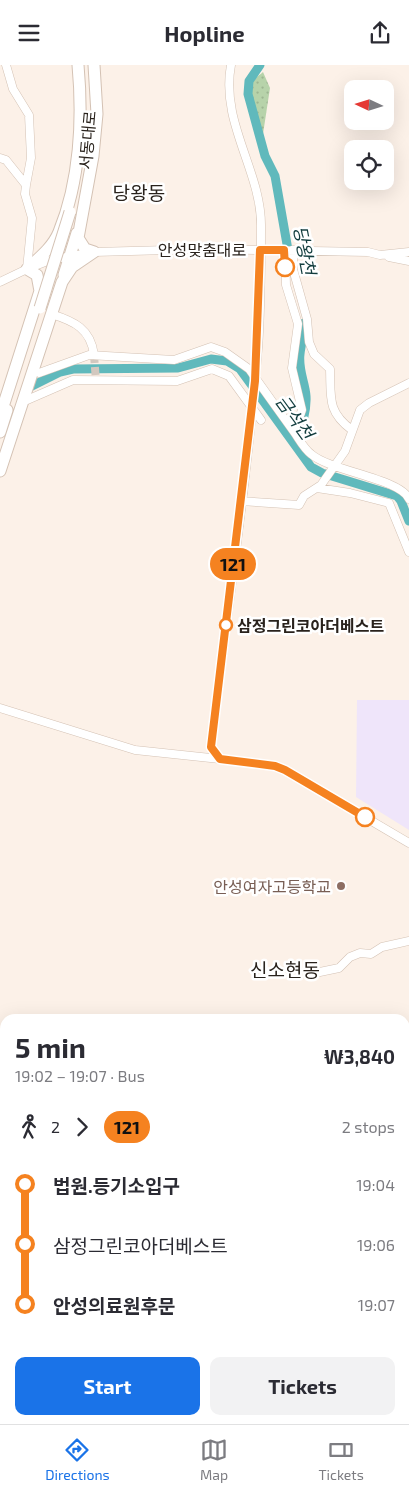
<!DOCTYPE html>
<html lang="en">
<head>
<meta charset="utf-8">
<style>
	:root { --surface:#fff; --page:#f2f2f3; --text:#2b2b33; --muted:#7c7c81; --line:#e1e1e2; --accent:#1a73e8 }
	body { margin:0; font-family:"Exo 2","Noto Sans KR",sans-serif; background:var(--page); color:var(--text); height:100vh; display:flex; flex-direction:column; font-size:19px; white-space:nowrap }
	* { box-sizing:border-box; margin:0 }
	p { font-size:16px; color:var(--muted) }
	.icon { flex:none; width:28px; height:28px; fill:none; stroke:currentColor; stroke-width:2; stroke-linecap:round; stroke-linejoin:round }
	.map { position:relative; flex:1; overflow:hidden }
	.panel { position:absolute; left:0px; top:949px; width:410px; height:411px; display:flex; flex-direction:column; background:var(--surface); border-radius:15px 15px 0 0; box-shadow:0 5px 20px #0002 }
	.panel>* { flex:none }
	.badge { padding:0 10px; border-radius:16px; font-size:18px; line-height:32px }
	.needle { width:32px; rotate:274deg }
	.buttons { position:absolute; left:344px; top:15px; display:grid; gap:10px }
	.buttons a { display:grid; place-items:center; width:50px; height:50px; border-radius:10px; background:var(--surface); box-shadow:0 5px 20px #0002; font-size:25px }
	.map>.badge { position:absolute; translate:-50% -50%; box-shadow:0 0 0 2px #fff }
	.legs { display:flex; align-items:center; gap:8px; height:55px; padding:0 15px; font-size:16px }
	.legs p { margin-inline-start:auto }
	.headline { display:flex; align-items:center; justify-content:space-between; height:85px; padding:0 15px }
	h1 { font-size:28px; font-weight:700; line-height:38px }
	.primary-button { display:flex; gap:10px; margin-top:auto; padding:10px 15px }
	.primary-button a { flex:1; height:58px; border-radius:10px; background:var(--accent); color:#fff; font-size:20px; font-weight:700; line-height:58px; text-align:center }
	.primary-button a+a { background:var(--page); color:var(--text) }
	ul { padding:0 15px; list-style:none }
	li { display:flex; align-items:center; gap:18px; height:60px; font-size:19px }
	li i { display:grid; place-items:center; width:8px; height:100%; margin:0 6px; background:currentColor }
	li i::after { content:''; width:12px; height:12px; margin:-6px; border:4px solid; border-radius:50%; background:var(--surface) }
	li p { margin-inline-start:auto }
	li:first-child i { background:linear-gradient(#0000 50%,currentColor 0) }
	li:last-child i { background:linear-gradient(currentColor 50%,#0000 0) }
	header { display:flex; justify-content:space-between; align-items:center; height:65px; padding:0 15px; background:var(--surface); font-size:22px; font-weight:700 }
	.menu { display:flex; justify-content:space-around; align-items:center; height:70px; border-top:1px solid var(--line); background:var(--surface); font-size:14px; color:var(--muted) }
	.menu a { display:grid; justify-items:center; gap:2px }
	.menu .on { color:var(--accent) }
	.map>svg:first-child { display:block }
	.industrial { fill:url(#industrial-grid) }
	.medical { fill:#efe5fa }
	.forest { fill:url(#forest-crowns) }
	.park { fill:url(#park-dots) }
	.lines { fill:none; stroke-linecap:round; stroke-linejoin:round }
	.river { stroke:#60b9bc; stroke-width:9 }
	.minor-tunnel { stroke:#d2c8bf; stroke-width:8; stroke-dasharray:8 4; stroke-linecap:butt }
	.minor-casing { stroke:#d4c2b4; stroke-width:9 }
	.highway-casing { stroke:#d4c2b4; stroke-width:13 }
	.minor { stroke:#fff; stroke-width:8 }
	.highway { stroke:#fff; stroke-width:11 }
	.highway-bridge-casing { stroke:#d4c2b4; stroke-width:13; stroke-linecap:butt }
	.highway-bridge { stroke:#fff; stroke-width:11 }
	.line-1-casing { stroke:#fff; stroke-width:11 }
	.line-1 { stroke:#f58220; stroke-width:8 }
	.stop-1-dot { fill:#fff; stroke:#f58220; stroke-width:2.5 }
	.education-dot { fill:#8d6e63; stroke:#fff; stroke-width:2 }
	.labels { text-anchor:middle; dominant-baseline:central; stroke-width:5; stroke-linejoin:round; paint-order:stroke }
	.street-label { font-size:16px; fill:#29221c; stroke:#fff }
	.stop-label { font-size:16px; font-weight:bold; fill:#29221c; stroke:#fff; text-anchor:start }
	.education-label { font-size:16px; fill:#785e54; stroke:#fff; text-anchor:end }
	.water-label { font-size:18px; font-style:italic; fill:#123d3e; stroke:#fff }
	.quarter-label { font-size:19px; fill:#29221c; stroke:#fff }
</style>
</head>
<body>
<header><svg class="icon" aria-label="menu" viewBox="0 0 24 24"><path d="M4 6h16M4 12h16M4 18h16"/></svg>Hopline<svg class="icon" aria-label="share" viewBox="0 0 24 24"><path d="M12 15V3M7 8l5-5 5 5M5 13v7h14v-7"/></svg></header>
<div class="map">
<svg width="409" height="1359" viewBox="0 0 409 1359">
	<defs>
		<pattern id="industrial-grid" width="8" height="8" patternUnits="userSpaceOnUse" patternTransform="scale(1.25)"><rect width="8" height="8" fill="#f1e4f8"/><path d="M0 4h8M4 0v8" fill="none" stroke="#cfc3d4"/></pattern>
		<pattern id="forest-crowns" width="20" height="18" patternUnits="userSpaceOnUse" patternTransform="scale(1.25)"><rect width="20" height="18" fill="#96bb84"/><path d="M2 6a3 3 0 1 1 6 0M12 15a3 3 0 1 1 6 0" fill="none" stroke="#81a071"/></pattern>
		<pattern id="park-dots" width="8" height="8" patternUnits="userSpaceOnUse" patternTransform="scale(1.25)"><rect width="8" height="8" fill="#b7d3aa"/><path d="M2 2h.1M6 6h.1" fill="none" stroke="#9db592" stroke-width="1.8" stroke-linecap="round"/></pattern>
	</defs>
	<rect width="100%" height="100%" fill="#fcf1e8"/>
	<!-- industrial -->
	<path class="industrial" d="M 405,1180 L 409,1180 L 409,1359 L 380,1359 L 378,1355 L 405,1355 Z
		M 230,1355 L 317,1355 L 285,1359 L 230,1359 Z"/>
	<!-- medical -->
	<path class="medical" d="M 357,635 L 409,635 L 409,765 L 356,732 Z"/>
	<!-- forest -->
	<path class="forest" d="M 0,989 L 5,992 L 5,1355 L 156,1355 L 156,1359 L 0,1359 Z"/>
	<!-- park -->
	<path class="park" d="M 263,7 L 270,23 L 263,69 C 257,56 245,33 252,18 C 253,14 260,10 263,7 Z"/>
	<g class="lines">
		<!-- river -->
		<path class="river" d="M 260,0 L 249,16 L 248,29 L 265,91 L 275,111 L 291,202
			M 30,322 L 60,307 L 73,304 L 178,303 L 211,294 L 227,296 L 240,304 L 311,402 L 322,408 L 397,431 L 401,436 L 409,456
			M 296,377 C 301,363 307,347 306,331 C 305,317 298,305 300,289 C 301,278 305,269 304,258"/>
		<!-- minor-tunnel -->
		<path class="minor-tunnel" d="M 94,290 L 96,316"/>
		<defs>
			<path id="minor" d="M 6,0 L 13,24 L 29,50 L 31,93 L 26,120
				M 231,0 C 220,58 262,107 261,162 C 261,202 261,243 258,283 C 247,416 227,549 211,682 L 220,694 L 275,701 L 285,705 L 409,778
				M 0,93 L 6,95 L 26,120 L 25,129 L 32,153 L 27,204
				M 285,185 L 286,220 L 298,259 L 292,303 L 302,345 L 294,367 C 299,374 304,384 311,389 C 330,406 401,414 409,434
				M 293,185 L 293,204 L 307,254 L 309,277 L 314,289 L 330,304 C 331,332 327,347 352,365
				M 389,192 L 409,196
				M 0,217 L 27,204 L 50,195 L 94,187 L 205,184 L 368,187 L 380,190 L 409,187
				M 51,249 C 74,256 91,264 94,290
				M 39,308 L 89,290 L 174,295 L 211,282 L 225,287 L 249,304 L 294,367
				M 27,335 L 73,315 L 177,316 L 212,304 L 229,311 L 261,355
				M 317,423 L 350,428 L 389,438 L 409,487
				M 241,436 L 299,440 L 304,431 L 321,420 L 345,386 L 360,345 L 369,338 L 409,318
				M 0,643 L 135,685 L 220,694
				M 315,908 L 339,903 L 350,892 L 360,888 L 371,889 L 382,882 L 409,876
				M 405,1053 L 409,1052
				M 405,1134 L 409,1133
				M 221,1355 L 222,1359
				M 375,1355 L 377,1359"/>
			<path id="highway" d="M 94,0 L 97,49 L 93,91 L 78,173 L 85,184 L 94,187
				M 64,210 L 77,168
				M 0,351 L 40,226 L 37,210 L 27,204 C 39,193 53,182 59,167 C 80,116 83,54 78,0
				M 0,367 L 7,345
				M 0,406 L 62,217 L 72,202 L 94,187"/>
		</defs>
		<!-- minor casing -->
		<use href="#minor" class="minor-casing"/>
		<!-- highway casing -->
		<use href="#highway" class="highway-casing"/>
		<!-- minor -->
		<use href="#minor" class="minor"/>
		<!-- highway -->
		<use href="#highway" class="highway"/>
		<defs>
			<path id="highway-bridge" d="M 40,243 L 70,147"/>
		</defs>
		<!-- highway-bridge casing -->
		<use href="#highway-bridge" class="highway-bridge-casing"/>
		<!-- highway-bridge -->
		<use href="#highway-bridge" class="highway-bridge"/>
	</g>
	<g class="lines">
		<defs>
			<path id="line-1" d="M 285,202 L 284,185 L 260,185 L 255,316 L 211,682 L 220,694 L 275,701 L 285,705 L 365,752"/>
		</defs>
		<!-- line-1 casing -->
		<use href="#line-1" class="line-1-casing"/>
		<!-- line-1 -->
		<use href="#line-1" class="line-1"/>
	</g>
	<!-- markers -->
	<g class="stop-1-dot">
		<circle cx="285" cy="202" r="9"/>
		<circle cx="226" cy="560" r="6"/>
		<circle cx="365" cy="752" r="9"/>
	</g>
	<circle class="education-dot" cx="341" cy="821" r="5"/>
	<g class="labels">
		<!-- street labels -->
		<g class="street-label">
			<text transform="translate(87 75) rotate(-85)">서동대로</text>
			<text x="202" y="184">안성맞춤대로</text>
		</g>
		<!-- stop labels -->
		<g class="stop-label">
			<text x="237" y="560">삼정그린코아더베스트</text>
		</g>
		<!-- education labels -->
		<g class="education-label">
			<text x="331" y="821">안성여자고등학교</text>
		</g>
		<!-- water labels -->
		<g class="water-label">
			<text transform="translate(305 185) rotate(79)">당왕천</text>
			<text transform="translate(295 352) rotate(54)">금석천</text>
		</g>
		<!-- quarter labels -->
		<g class="quarter-label">
			<text x="139" y="127">당왕동</text>
			<text x="285" y="904">신소현동</text>
		</g>
	</g>
</svg>
<div class="buttons">
<a><svg class="needle" viewBox="-14 -14 28 28"><path d="M0-13l5 13h-10z" fill="#e53935"/><path d="M0 13l5-13h-10z" fill="#7c7c81"/></svg></a>
<a><svg class="icon" aria-label="locate" viewBox="0 0 24 24"><circle cx="12" cy="12" r="6"/><path d="M12 2v4M12 18v4M2 12h4M18 12h4"/></svg></a>
</div>
<b class="badge" style="left:233px;top:499px;background:#f58220;color:#111">121</b>
<section class="panel">
<div class="headline"><div><h1>5 min</h1><p>19:02 – 19:07 · Bus</p></div><b>₩3,840</b></div>
<div class="legs"><svg class="icon" aria-label="walk" viewBox="0 0 24 24"><circle cx="13" cy="4" r="2"/><path d="M13 8l-2 6 4 7M11 14l-3 7M7 12l3-4h3l4 4"/></svg>2<svg class="icon" aria-label="forward" viewBox="0 0 24 24"><path d="M9 5l7 7-7 7"/></svg><b class="badge" style="background:#f58220;color:#111">121</b><p>2 stops</p></div>
<ul>
<li><i style="color:#f58220"></i><b>법원.등기소입구</b><p>19:04</p></li>
<li><i style="color:#f58220"></i><span>삼정그린코아더베스트</span><p>19:06</p></li>
<li><i style="color:#f58220"></i><b>안성의료원후문</b><p>19:07</p></li>
</ul>
<div class="primary-button"><a>Start</a><a>Tickets</a></div>
</section>
</div>
<nav class="menu">
<a class="on"><svg class="icon" aria-label="directions" viewBox="0 0 24 24"><path d="M12 3l9 9-9 9-9-9zM9 14v-3h6M13 9l2 2-2 2"/></svg>Directions</a>
<a><svg class="icon" aria-label="map" viewBox="0 0 24 24"><path d="M3 6l6-2 6 2 6-2v14l-6 2-6-2-6 2zM9 4v14M15 6v14"/></svg>Map</a>
<a><svg class="icon" aria-label="tickets" viewBox="0 0 24 24"><path d="M3 7h18v10H3zM15 7v10"/></svg>Tickets</a>
</nav>
</body>
</html>
